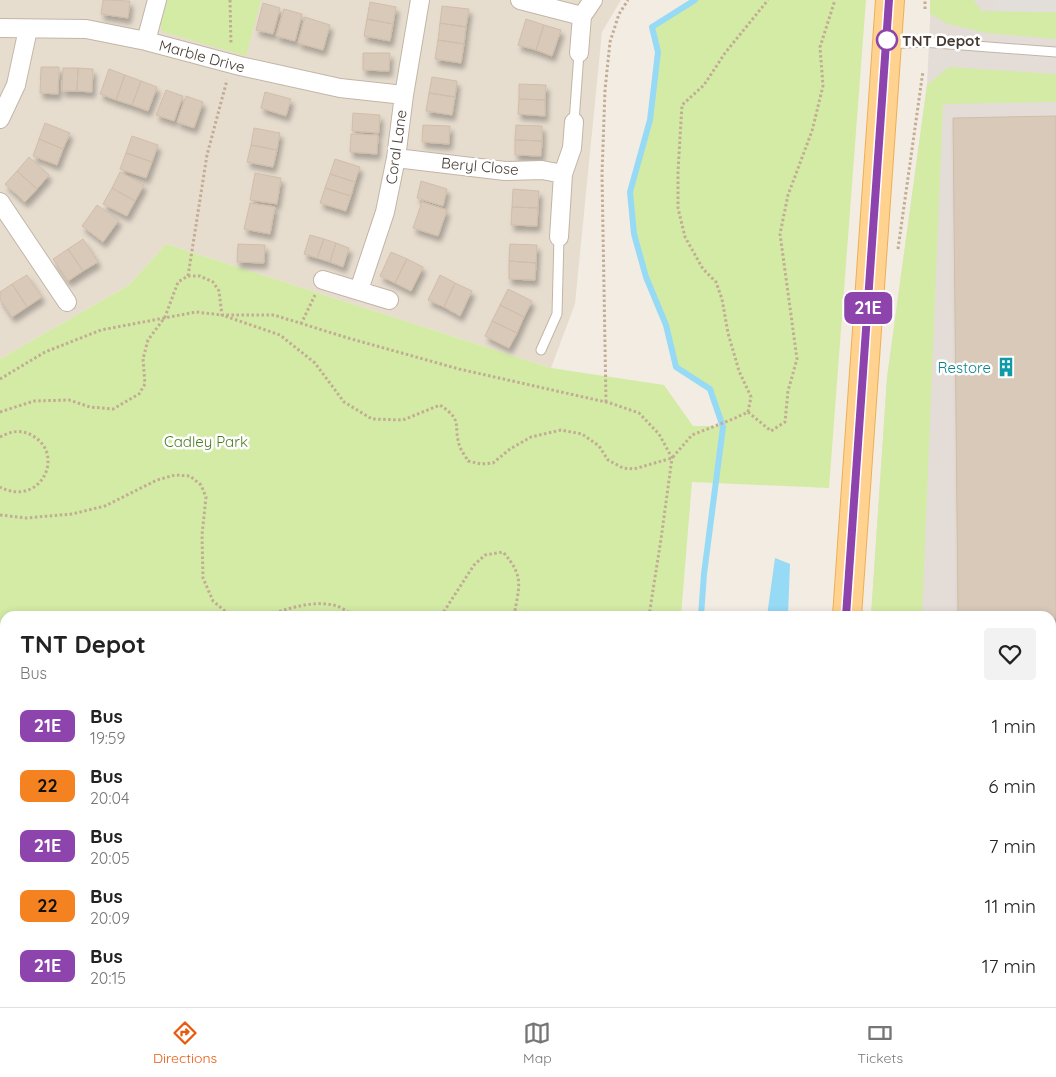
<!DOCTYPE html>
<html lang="en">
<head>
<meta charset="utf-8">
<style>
	:root { --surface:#fff; --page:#f2f2f2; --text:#222; --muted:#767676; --line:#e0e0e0; --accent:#ea580c }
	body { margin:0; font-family:Quicksand,sans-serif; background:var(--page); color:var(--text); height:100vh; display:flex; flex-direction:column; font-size:19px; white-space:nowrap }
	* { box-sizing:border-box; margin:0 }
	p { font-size:16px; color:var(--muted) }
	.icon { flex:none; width:28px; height:28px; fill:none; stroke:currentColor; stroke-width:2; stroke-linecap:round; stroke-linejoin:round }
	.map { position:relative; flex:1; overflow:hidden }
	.side { position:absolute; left:0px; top:611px; width:1056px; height:396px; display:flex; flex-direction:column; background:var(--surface); border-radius:15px 15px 0 0; box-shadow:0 2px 8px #0003 }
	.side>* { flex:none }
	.badge { padding:0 10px; border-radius:8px; font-size:18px; line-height:32px }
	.map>.badge { position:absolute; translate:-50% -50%; box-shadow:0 0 0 2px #fff }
	.round { display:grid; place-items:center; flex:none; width:52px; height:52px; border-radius:5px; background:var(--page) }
	.overview { display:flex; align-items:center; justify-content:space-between; height:85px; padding:0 20px }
	h1 { font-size:24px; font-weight:700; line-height:38px }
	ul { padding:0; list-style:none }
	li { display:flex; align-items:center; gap:15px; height:60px; padding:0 20px }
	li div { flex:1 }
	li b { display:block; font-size:19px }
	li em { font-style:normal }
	li .badge { min-width:55px; font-weight:700; text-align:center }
	.menu { display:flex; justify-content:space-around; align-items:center; height:70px; border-top:1px solid var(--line); background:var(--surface); font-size:14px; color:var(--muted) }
	.menu a { display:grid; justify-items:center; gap:2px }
	.menu .current { color:var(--accent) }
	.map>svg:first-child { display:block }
	.residential { fill:#e7ddcf }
	.industrial { fill:#e4ddd7 }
	.green { fill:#d4eba6 }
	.parking { fill:#e2dfdb }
	.water { fill:#97daf6 }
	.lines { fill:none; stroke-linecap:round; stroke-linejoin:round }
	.stream { stroke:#97daf6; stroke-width:6 }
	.building { fill:#d8c9b9; stroke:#d1bda9; filter:url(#shadow) }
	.lane-casing { stroke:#c2b5a7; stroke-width:11 }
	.street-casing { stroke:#c2b5a7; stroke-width:20 }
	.primary-casing { stroke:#eeaf55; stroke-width:30 }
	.path { stroke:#c2ac94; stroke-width:3; stroke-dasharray:2.5 2.5; stroke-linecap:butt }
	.lane { stroke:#fff; stroke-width:9 }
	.street { stroke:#fff; stroke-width:18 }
	.primary { stroke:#ffd28f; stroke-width:28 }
	.line-casing { stroke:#fff; stroke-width:11 }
	.line { stroke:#8e44ad; stroke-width:8 }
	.stop-dot { fill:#fff; stroke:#8e44ad; stroke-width:2.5 }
	.labels { text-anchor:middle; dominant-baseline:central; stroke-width:5; stroke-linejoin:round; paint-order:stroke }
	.stop-label { font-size:15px; font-weight:bold; fill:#453b32; stroke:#fff; text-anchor:start }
	.street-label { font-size:15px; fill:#453b32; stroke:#fff }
	.culture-label { font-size:15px; fill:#0d838f; stroke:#fff; text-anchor:end }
	.park-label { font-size:15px; fill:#4d7b21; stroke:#fff }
</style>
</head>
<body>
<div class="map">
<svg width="1056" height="1007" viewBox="0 0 1056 1007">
	<defs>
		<filter id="shadow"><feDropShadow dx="3" dy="5.5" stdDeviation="2.5" flood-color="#0004"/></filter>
	</defs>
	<rect width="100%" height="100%" fill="#f3ece2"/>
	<!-- residential -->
	<path class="residential" d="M 0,0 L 621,0 L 602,32 L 575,304 L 551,368 L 166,244 L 129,285 L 0,359 Z"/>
	<!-- industrial -->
	<path class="industrial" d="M 931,0 L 1056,0 L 1056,649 L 1051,648 L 1051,616 L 871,616 L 887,378 L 927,85 Z
		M 1051,649 L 1056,650 L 1056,1007 L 857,1007 L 857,1002 L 1051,1002 Z"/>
	<!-- green -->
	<path class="green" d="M 167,0 L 261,0 L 246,56 L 163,32 L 159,23 Z
		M 695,0 L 866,0 L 829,488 L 692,482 L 681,616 L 5,616 L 5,1002 L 404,1003 L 403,1007 L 0,1007 L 0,359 L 129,285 L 166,244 L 551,368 L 664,385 L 693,426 L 722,426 L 710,389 L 676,367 L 666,325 L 646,277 L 634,234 L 630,192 L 650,120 L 658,52 L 652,27 Z
		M 930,0 L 973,0 L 982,11 L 1056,12 L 1056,39 L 987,33 L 948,24 L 930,14 Z
		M 949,67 L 1056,74 L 1056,102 L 943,104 L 922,616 L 871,616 L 887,378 L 927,85 Z
		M 856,1003 L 856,1002 L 918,1003 L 918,1007 L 856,1007 Z"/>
	<!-- parking -->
	<path class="parking" d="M 993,0 L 1056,0 L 1056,12 L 993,11 Z"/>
	<!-- water -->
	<path class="water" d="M 775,558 L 790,564 L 788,616 L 767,616 Z
		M 718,1003 L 718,1002 L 758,1003 L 757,1007 L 718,1007 Z"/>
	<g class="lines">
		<!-- stream -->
		<path class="stream" d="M 695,0 L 652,27 L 658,52 L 650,120 L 630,192 L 634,234 L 646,277 L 666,325 L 676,367 L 710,389 L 723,427 L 704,574 L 701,616
			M 664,1007 L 664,1002"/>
	</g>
	<!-- building -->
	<path class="building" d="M 103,0 L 130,1 L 128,18 L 101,14 Z
		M 370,2 L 396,7 L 393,24 L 367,19 Z
		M 263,3 L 280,8 L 273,34 L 256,30 Z
		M 442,6 L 469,9 L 466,27 L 440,23 Z
		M 284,9 L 302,14 L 295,41 L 276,36 Z
		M 305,17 L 330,25 L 323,50 L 298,43 Z
		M 367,19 L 393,24 L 390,41 L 364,36 Z
		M 526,19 L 544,25 L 536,50 L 518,45 Z
		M 440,23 L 466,27 L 464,44 L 438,40 Z
		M 544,25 L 561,30 L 552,56 L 536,50 Z
		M 438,40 L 464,44 L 461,63 L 435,59 Z
		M 363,53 L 390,53 L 389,71 L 363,70 Z
		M 41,67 L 59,67 L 58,94 L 40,93 Z
		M 63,68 L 78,68 L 77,91 L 62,91 Z
		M 78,68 L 93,69 L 92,92 L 77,91 Z
		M 109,69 L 125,75 L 116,100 L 100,94 Z
		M 125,75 L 141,81 L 132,105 L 116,100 Z
		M 432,77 L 457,81 L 455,97 L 429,93 Z
		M 141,81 L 157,87 L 148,111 L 132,105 Z
		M 519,84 L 546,85 L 545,100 L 519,99 Z
		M 166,90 L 183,96 L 174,121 L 156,115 Z
		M 265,92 L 291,99 L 286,116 L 261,108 Z
		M 429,93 L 455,97 L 452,115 L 426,111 Z
		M 186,96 L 203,102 L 194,128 L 177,122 Z
		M 519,99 L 545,100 L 545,116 L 518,114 Z
		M 353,113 L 380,115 L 379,133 L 352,131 Z
		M 1056,116 L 1056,618 L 1051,618 L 1051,616 L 958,616 L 953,118 Z
		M 45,123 L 70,133 L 63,149 L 39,139 Z
		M 423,125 L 450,126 L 449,144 L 422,142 Z
		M 516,125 L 542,126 L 542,141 L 515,140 Z
		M 254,128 L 280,133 L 277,150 L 251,145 Z
		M 351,134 L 378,135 L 377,154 L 350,152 Z
		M 132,136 L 158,145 L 152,162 L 126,153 Z
		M 39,139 L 63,149 L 57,165 L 33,156 Z
		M 515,140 L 542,141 L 541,156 L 515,155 Z
		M 251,145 L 277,150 L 273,167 L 247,162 Z
		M 126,153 L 152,162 L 146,178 L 120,169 Z
		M 29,157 L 49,175 L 37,189 L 17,171 Z
		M 335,159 L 360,167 L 355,182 L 330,174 Z
		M 17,171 L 37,189 L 25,202 L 5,184 Z
		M 120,172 L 144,185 L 135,201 L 112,188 Z
		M 255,173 L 281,178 L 277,204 L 250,200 Z
		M 330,174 L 355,182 L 351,196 L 325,188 Z
		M 421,181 L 447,189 L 443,206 L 417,198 Z
		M 112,188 L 135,201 L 127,216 L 103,204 Z
		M 325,188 L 351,196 L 346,211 L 320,203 Z
		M 513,189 L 539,191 L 538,208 L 512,207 Z
		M 422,202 L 447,210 L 438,236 L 413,228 Z
		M 250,203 L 275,207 L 270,234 L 244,229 Z
		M 97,205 L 119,220 L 103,242 L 82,226 Z
		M 512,207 L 538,208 L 537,226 L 511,225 Z
		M 310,235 L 324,239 L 317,258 L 304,254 Z
		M 83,239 L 98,262 L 83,271 L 68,249 Z
		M 324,239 L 336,243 L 330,262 L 317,258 Z
		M 336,243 L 349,248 L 343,267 L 330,262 Z
		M 238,244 L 265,245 L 264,263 L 237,262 Z
		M 510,244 L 537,245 L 536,263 L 509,261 Z
		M 68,249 L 83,271 L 68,281 L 53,259 Z
		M 391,252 L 407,259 L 395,283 L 380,276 Z
		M 407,259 L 423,267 L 411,291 L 395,283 Z
		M 509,261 L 536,263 L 535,280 L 509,279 Z
		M 27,275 L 42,297 L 27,307 L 12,284 Z
		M 440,275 L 455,283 L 444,307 L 428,300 Z
		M 455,283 L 472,291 L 460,316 L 444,307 Z
		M 12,284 L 27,307 L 12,317 L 0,299 L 0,292 Z
		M 508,289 L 532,301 L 524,317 L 500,305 Z
		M 500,305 L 524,317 L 517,333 L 492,321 Z
		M 492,321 L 517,333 L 509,348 L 485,336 Z
		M 1051,756 L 1056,756 L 1056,842 L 1051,842 Z"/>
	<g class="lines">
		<defs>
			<path id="lane" d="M 889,44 L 923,42 L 1056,52
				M 574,122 L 579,53
				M 541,350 L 557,314 L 559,237
				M 1051,949 L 1056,944
				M 1005,1007 L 1007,1002"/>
			<path id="street" d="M 520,0 L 582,16
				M 0,28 L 86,29 L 146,41 L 240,66 L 340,88 L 404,95
				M 146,41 L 157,0
				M 579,53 L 582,16 L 593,0
				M 0,119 L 16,85 L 28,29
				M 396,158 L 505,171 L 542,170 L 563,174
				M 0,202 L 67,302
				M 559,237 L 563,174 L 572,148 L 574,122
				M 323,280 L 389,300
				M 359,290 L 385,212 L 396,158 L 404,95 L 420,0"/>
			<path id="primary" d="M 847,616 L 890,0
				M 819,1007 L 819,1002"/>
		</defs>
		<!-- lane casing -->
		<use href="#lane" class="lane-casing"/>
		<!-- street casing -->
		<use href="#street" class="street-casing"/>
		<!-- primary casing -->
		<use href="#primary" class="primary-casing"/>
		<!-- path -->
		<path class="path" d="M 230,0 L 231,45
			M 925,9 L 925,0
			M 898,249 L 923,71
			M 188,276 L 207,155 L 227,80
			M 301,324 L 315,295
			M 0,379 L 45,352 L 101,330 L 196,312 L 222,315 L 274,315 L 348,338 L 459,369 L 610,403 L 639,413 L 659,434 L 672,458 L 661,539 L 649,616
			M 606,402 L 602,174 L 605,90 L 610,42 L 619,14 L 628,0
			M 0,412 L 34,401 L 69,400 L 90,407 L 113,409 L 139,394 L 145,384 L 143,359 L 148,340 L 165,317 L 178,282 L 188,276 L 200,276 L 213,282 L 219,291 L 222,315 L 280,335 L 315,363 L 344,402 L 372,419 L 403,420 L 440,405 C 465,422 452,425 460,447 C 462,452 466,457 468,461 L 481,464 L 493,463 L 510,449 L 531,437 L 561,430 L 582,434 L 599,446 L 608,460 L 623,468 L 634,469 L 672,458 L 692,435 L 733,419 L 748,412 L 771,431 L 785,422 L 788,391 L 797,359 L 780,234 L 788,195 L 812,131 L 823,86 L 820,47 L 835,0
			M 748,412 L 751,397 L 739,371 L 728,333 L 722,299 L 716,282 L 703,269 L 685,237 L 678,208 L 678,171 L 682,105 L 704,85 L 725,53 L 768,0
			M 0,437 C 11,431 22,429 33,436 C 66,455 40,508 0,487
			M 0,515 L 26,518 L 72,514 L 105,506 L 157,480 L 175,475 L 190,476 L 201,485 L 206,497 L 202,535 L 203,578 L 213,601 L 231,616 L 234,616
			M 265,616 C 287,609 314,599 337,606 C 343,608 349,613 354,616
			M 441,616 L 474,565 L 485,555 L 503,552 C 525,577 519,586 514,616
			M 401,1007 L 401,1002
			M 848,1007 L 849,1002"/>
		<!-- lane -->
		<use href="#lane" class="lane"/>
		<!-- street -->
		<use href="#street" class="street"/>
		<!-- primary -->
		<use href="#primary" class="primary"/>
	</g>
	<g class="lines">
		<defs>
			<path id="line" d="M 846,616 L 889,0"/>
		</defs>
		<!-- line casing -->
		<use href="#line" class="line-casing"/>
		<!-- line -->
		<use href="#line" class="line"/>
	</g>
	<!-- icons -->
	<defs>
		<symbol id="building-bare" viewBox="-9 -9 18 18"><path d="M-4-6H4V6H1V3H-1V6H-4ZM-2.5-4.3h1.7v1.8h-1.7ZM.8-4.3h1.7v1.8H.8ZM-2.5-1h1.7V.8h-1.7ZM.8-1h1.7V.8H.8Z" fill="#0f9aa8" stroke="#fff" stroke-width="2.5" paint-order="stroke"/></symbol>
	</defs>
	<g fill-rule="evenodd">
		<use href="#building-bare" x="992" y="353" width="28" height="28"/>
	</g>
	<!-- markers -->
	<circle class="stop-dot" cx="887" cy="40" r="10"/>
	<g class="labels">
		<!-- stop labels -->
		<g class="stop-label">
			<text x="902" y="40">TNT Depot</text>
		</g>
		<!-- street labels -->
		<g class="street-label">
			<text transform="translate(202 56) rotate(15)">Marble Drive</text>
			<text transform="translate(396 147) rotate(-82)">Coral Lane</text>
			<text transform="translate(480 166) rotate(5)">Beryl Close</text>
		</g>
		<!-- culture labels -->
		<g class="culture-label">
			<text x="991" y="367">Restore</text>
		</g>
		<!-- park labels -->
		<g class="park-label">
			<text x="206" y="441">Cadley Park</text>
		</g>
	</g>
</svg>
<b class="badge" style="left:868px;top:308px;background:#8e44ad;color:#fff">21E</b>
<section class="side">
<div class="overview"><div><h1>TNT Depot</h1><p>Bus</p></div><a class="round"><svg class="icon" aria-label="heart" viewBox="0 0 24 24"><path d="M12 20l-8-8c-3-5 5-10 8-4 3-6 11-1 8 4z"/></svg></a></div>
<ul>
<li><span class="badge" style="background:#8e44ad;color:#fff">21E</span><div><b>Bus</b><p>19:59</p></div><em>1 min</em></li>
<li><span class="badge" style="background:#f58220;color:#111">22</span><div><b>Bus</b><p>20:04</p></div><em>6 min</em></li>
<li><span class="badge" style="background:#8e44ad;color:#fff">21E</span><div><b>Bus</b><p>20:05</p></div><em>7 min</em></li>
<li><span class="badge" style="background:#f58220;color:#111">22</span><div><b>Bus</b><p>20:09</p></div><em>11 min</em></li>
<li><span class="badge" style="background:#8e44ad;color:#fff">21E</span><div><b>Bus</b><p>20:15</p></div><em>17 min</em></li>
</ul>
</section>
</div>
<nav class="menu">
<a class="current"><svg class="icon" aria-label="directions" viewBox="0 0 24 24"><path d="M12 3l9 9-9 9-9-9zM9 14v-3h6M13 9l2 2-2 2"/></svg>Directions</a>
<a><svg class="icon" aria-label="map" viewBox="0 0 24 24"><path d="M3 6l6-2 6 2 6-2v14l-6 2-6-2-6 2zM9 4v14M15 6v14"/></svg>Map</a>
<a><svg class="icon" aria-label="tickets" viewBox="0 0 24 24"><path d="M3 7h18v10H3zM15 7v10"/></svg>Tickets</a>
</nav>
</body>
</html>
